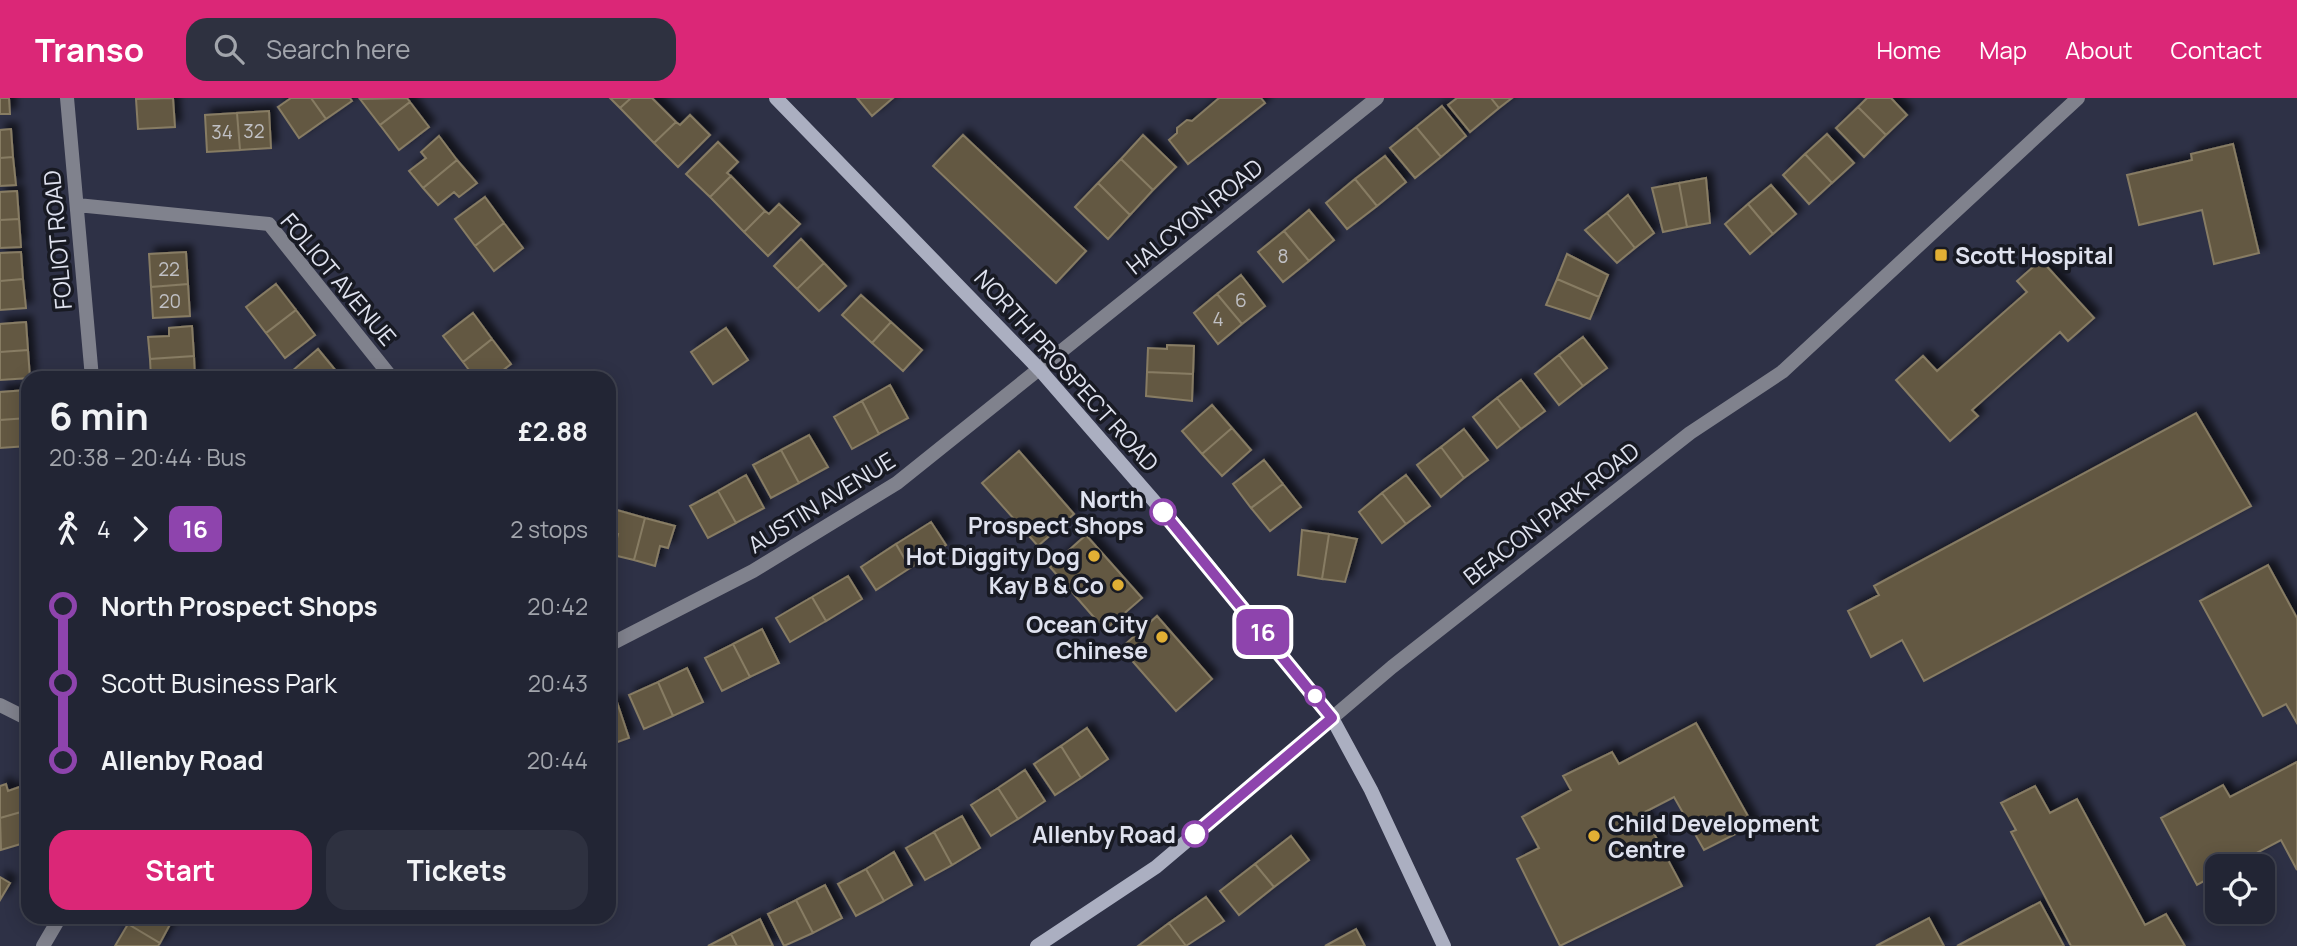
<!DOCTYPE html>
<html lang="en">
<head>
<meta charset="utf-8">
<style>
	:root { --surface:#222534; --page:#2e3140; --text:#f1f3f6; --muted:#a2a5ac; --line:#3f424f; --accent:#db2777 }
	body { margin:0; font-family:Manrope,sans-serif; background:var(--page); color:var(--text); height:100vh; display:flex; flex-direction:column; font-size:26px; white-space:nowrap }
	* { box-sizing:border-box; margin:0 }
	p { font-size:23px; color:var(--muted) }
	.icon { flex:none; width:38px; height:38px; fill:none; stroke:currentColor; stroke-width:2; stroke-linecap:round; stroke-linejoin:round }
	.map { position:relative; flex:1; overflow:hidden }
	.panel { position:absolute; left:21px; top:273px; width:595px; height:553px; display:flex; flex-direction:column; background:var(--surface); border-radius:21px; box-shadow:0 4px 18px #0003,0 0 0 2px var(--line) }
	.panel>* { flex:none }
	.badge { padding:0 14px; border-radius:10px; font-size:24px; line-height:46px }
	.buttons { position:absolute; left:2205px; top:756px; display:grid; gap:14px }
	.buttons a { display:grid; place-items:center; width:70px; height:70px; border-radius:14px; background:var(--surface); box-shadow:0 4px 18px #0003,0 0 0 2px var(--line); font-size:35px }
	.map>.badge { position:absolute; translate:-50% -50%; box-shadow:0 0 0 4px #fff }
	.legs { display:flex; align-items:center; gap:10px; height:77px; padding:0 28px; font-size:23px }
	.legs p { margin-inline-start:auto }
	.headline { display:flex; align-items:center; justify-content:space-between; height:119px; padding:0 28px }
	h1 { font-size:38px; font-weight:700; line-height:52px }
	.action { display:flex; gap:14px; margin-top:auto; padding:14px 28px }
	.action a { flex:1; height:80px; border-radius:21px; background:var(--accent); color:#fff; font-size:28px; font-weight:700; line-height:80px; text-align:center }
	.action a+a { background:var(--page); color:var(--text) }
	ul { padding:0 28px; list-style:none }
	li { display:flex; align-items:center; gap:24px; height:77px; font-size:26px }
	li i { display:grid; place-items:center; width:10px; height:100%; margin:0 9px; background:currentColor }
	li i::after { content:''; width:18px; height:18px; margin:-9px; border:5px solid; border-radius:50%; background:var(--surface) }
	li p { margin-inline-start:auto }
	li:first-child i { background:linear-gradient(#0000 50%,currentColor 0) }
	li:last-child i { background:linear-gradient(currentColor 50%,#0000 0) }
	header { display:flex; align-items:center; gap:42px; box-sizing:border-box; height:98px; padding:0 35px; background:var(--accent); color:#fff }
	header strong { font-size:33px }
	nav { display:flex; gap:38px; margin-inline-start:auto; font-size:24px }
	.search { width:490px; height:63px; background:var(--page); display:flex; align-items:center; gap:18px; box-sizing:border-box; padding:0 24px; border-radius:21px; color:var(--muted); font-size:26px }
	.map>svg:first-child { display:block }
	.building { fill:#645942; stroke:#877c64; stroke-width:2; filter:url(#shadow) }
	.lines { fill:none; stroke-linecap:round; stroke-linejoin:round }
	.street { stroke:#80828d; stroke-width:14 }
	.secondary { stroke:#abafc1; stroke-width:14 }
	.line-1-casing { stroke:#fff; stroke-width:16 }
	.line-1 { stroke:#8e44ad; stroke-width:10 }
	.poi-dot { fill:#e1af34; stroke:#181a23; stroke-width:2.5 }
	.stop-1-dot { fill:#fff; stroke:#8e44ad; stroke-width:3.5 }
	.labels { text-anchor:middle; dominant-baseline:central; stroke-width:7; stroke-linejoin:round; paint-order:stroke }
	.number-label { font-size:19px; fill:#c0c0c4 }
	.street-label { font-size:23px; fill:#dfe2ef; stroke:#181a23 }
	.poi-label { font-size:23px; font-weight:bold; fill:#dfe2ef; stroke:#181a23; text-anchor:end }
	.stop-label { font-size:23px; font-weight:bold; fill:#dfe2ef; stroke:#181a23; text-anchor:end }
</style>
</head>
<body>
<header>
<strong>Transo</strong>
<div class="search"><svg class="icon" aria-label="search" viewBox="0 0 24 24"><circle cx="10" cy="10" r="6"/><path d="M15 15l6 6"/></svg>Search here</div>
<nav><a>Home</a><a>Map</a><a>About</a><a>Contact</a></nav>
</header>
<div class="map">
<svg width="2297" height="848" viewBox="0 0 2297 848">
	<defs>
		<filter id="shadow"><feDropShadow dx="6" dy="-6" stdDeviation="3.5" flood-color="#0009"/></filter>
	</defs>
	<rect width="100%" height="100%" fill="#2e3146"/>
	<!-- building -->
	<path class="building" d="M 0,0 L 9,0 L 10,16 L 0,16 Z
		M 173,0 L 175,29 L 138,31 L 136,1 Z
		M 291,0 L 311,0 L 326,21 L 299,40 L 278,9 Z
		M 311,0 L 350,0 L 352,3 L 326,21 Z
		M 407,0 L 410,4 L 380,27 L 360,1 Z
		M 610,0 L 631,0 L 620,10 Z
		M 631,0 L 652,0 L 676,24 L 654,45 L 620,10 Z
		M 857,0 L 893,0 L 872,18 Z
		M 1261,0 L 1265,5 L 1188,66 L 1169,42 L 1177,35 L 1177,30 L 1187,22 L 1192,23 L 1219,0 Z
		M 1457,0 L 1491,0 L 1499,10 L 1470,34 L 1448,7 Z
		M 1491,0 L 1512,0 L 1499,10 Z
		M 1867,0 L 1891,0 L 1907,17 L 1886,37 L 1858,9 Z
		M 410,4 L 429,29 L 399,52 L 380,27 Z
		M 1442,8 L 1466,38 L 1441,59 L 1416,29 Z
		M 1858,9 L 1886,37 L 1864,59 L 1836,30 Z
		M 269,13 L 271,50 L 240,52 L 237,15 Z
		M 237,15 L 240,52 L 207,54 L 205,17 Z
		M 690,17 L 710,37 L 678,69 L 654,45 L 676,24 L 680,27 Z
		M 1416,29 L 1441,59 L 1415,80 L 1390,50 Z
		M 11,31 L 13,59 L 0,60 L 0,32 Z
		M 1827,36 L 1854,65 L 1832,85 L 1805,56 Z
		M 963,37 L 1086,153 L 1056,185 L 933,68 Z
		M 1143,37 L 1176,69 L 1153,92 L 1121,61 Z
		M 439,38 L 457,62 L 423,90 L 409,73 L 426,60 L 421,54 Z
		M 718,44 L 738,64 L 727,75 L 731,78 L 710,99 L 686,76 Z
		M 2233,46 L 2259,155 L 2214,166 L 2202,112 L 2139,127 L 2127,77 L 2192,62 L 2191,56 Z
		M 1805,56 L 1832,85 L 1809,106 L 1783,77 Z
		M 1385,58 L 1406,84 L 1377,108 L 1355,81 Z
		M 13,59 L 16,87 L 0,88 L 0,60 Z
		M 1121,61 L 1153,92 L 1130,117 L 1098,85 Z
		M 457,62 L 477,85 L 459,99 L 454,94 L 438,107 L 423,90 Z
		M 731,78 L 765,113 L 744,134 L 710,99 Z
		M 1706,80 L 1710,125 L 1687,129 L 1679,85 Z
		M 1355,81 L 1377,108 L 1347,131 L 1326,105 Z
		M 1098,85 L 1130,117 L 1108,141 L 1075,109 Z
		M 1679,85 L 1687,129 L 1663,134 L 1652,90 Z
		M 1771,87 L 1796,116 L 1773,136 L 1748,106 Z
		M 17,93 L 19,121 L 0,122 L 0,94 Z
		M 1628,97 L 1654,135 L 1635,150 L 1607,115 Z
		M 485,99 L 504,125 L 475,148 L 455,121 Z
		M 779,106 L 800,126 L 768,158 L 744,134 L 765,113 L 769,116 Z
		M 1748,106 L 1773,136 L 1750,156 L 1725,126 Z
		M 1309,112 L 1334,142 L 1309,163 L 1284,133 Z
		M 1607,115 L 1635,150 L 1617,165 L 1585,132 Z
		M 19,121 L 21,149 L 0,150 L 0,122 Z
		M 504,125 L 523,150 L 494,173 L 475,148 Z
		M 1284,133 L 1309,163 L 1283,184 L 1258,154 Z
		M 801,141 L 824,165 L 797,191 L 774,168 Z
		M 21,154 L 23,181 L 0,183 L 0,155 Z
		M 186,154 L 188,186 L 151,189 L 149,156 Z
		M 1567,156 L 1608,177 L 1599,199 L 1557,181 Z
		M 2041,162 L 2094,220 L 2068,243 L 2060,234 L 1972,312 L 1978,318 L 1950,343 L 1896,282 L 1923,258 L 1937,273 L 2027,194 L 2017,183 Z
		M 824,165 L 846,188 L 819,213 L 797,191 Z
		M 1241,177 L 1265,208 L 1242,226 L 1217,196 Z
		M 23,181 L 26,210 L 0,212 L 0,183 Z
		M 1557,181 L 1599,199 L 1590,221 L 1546,207 Z
		M 188,186 L 190,218 L 153,220 L 151,189 Z
		M 276,186 L 296,212 L 266,235 L 246,209 Z
		M 1217,196 L 1242,226 L 1218,246 L 1194,215 Z
		M 861,197 L 891,224 L 872,245 L 842,217 Z
		M 296,212 L 315,237 L 285,260 L 266,235 Z
		M 473,215 L 492,241 L 463,264 L 443,238 Z
		M 26,224 L 28,252 L 0,254 L 0,226 Z
		M 891,224 L 922,252 L 903,273 L 872,245 Z
		M 192,228 L 194,258 L 150,261 L 148,239 L 169,238 L 169,230 Z
		M 726,230 L 748,262 L 713,286 L 691,254 Z
		M 1583,239 L 1607,270 L 1583,288 L 1559,257 Z
		M 492,241 L 511,266 L 493,280 L 475,280 L 463,264 Z
		M 1167,247 L 1194,248 L 1193,276 L 1147,274 L 1148,250 L 1167,251 Z
		M 318,251 L 341,279 L 339,280 L 298,280 L 292,273 Z
		M 28,252 L 30,280 L 0,282 L 0,254 Z
		M 1559,257 L 1583,288 L 1559,307 L 1535,276 Z
		M 194,258 L 195,280 L 151,280 L 150,261 Z
		M 1147,274 L 1193,276 L 1192,303 L 1146,298 Z
		M 1521,282 L 1545,313 L 1521,331 L 1497,300 Z
		M 890,287 L 908,320 L 879,336 L 862,303 Z
		M 27,292 L 28,320 L 0,322 L 0,294 Z
		M 1497,300 L 1521,331 L 1497,350 L 1473,319 Z
		M 862,303 L 879,336 L 852,351 L 834,319 Z
		M 1212,307 L 1232,330 L 1202,356 L 1182,333 Z
		M 2196,315 L 2251,408 L 1924,583 L 1902,542 L 1871,559 L 1848,513 L 1879,497 L 1874,488 Z
		M 28,320 L 28,348 L 0,350 L 0,322 Z
		M 1232,330 L 1251,352 L 1222,378 L 1202,356 Z
		M 1464,331 L 1488,362 L 1464,380 L 1441,349 Z
		M 809,337 L 828,369 L 799,385 L 781,352 Z
		M 1441,349 L 1464,380 L 1441,399 L 1417,367 Z
		M 781,352 L 799,385 L 771,400 L 753,367 Z
		M 1019,353 L 1074,416 L 1038,448 L 982,385 Z
		M 1264,362 L 1283,386 L 1251,410 L 1233,386 Z
		M 746,377 L 764,410 L 736,425 L 718,393 Z
		M 1406,377 L 1430,408 L 1406,426 L 1382,395 Z
		M 1283,386 L 1301,409 L 1270,433 L 1251,410 Z
		M 718,393 L 736,425 L 708,440 L 690,408 Z
		M 1382,395 L 1406,426 L 1382,445 L 1359,414 Z
		M 617,412 L 645,420 L 634,462 L 613,457 L 618,436 L 611,434 Z
		M 645,420 L 675,428 L 668,450 L 660,448 L 655,468 L 634,462 Z
		M 931,424 L 946,447 L 910,470 L 896,446 Z
		M 1302,432 L 1329,436 L 1322,481 L 1298,477 Z
		M 1329,436 L 1357,441 L 1345,484 L 1322,481 Z
		M 1086,437 L 1142,500 L 1105,532 L 1050,469 Z
		M 896,446 L 910,470 L 876,492 L 861,469 Z
		M 2268,467 L 2297,520 L 2297,625 L 2286,606 L 2263,618 L 2200,503 Z
		M 848,478 L 862,501 L 826,523 L 812,499 Z
		M 812,499 L 826,523 L 790,544 L 776,520 Z
		M 1157,518 L 1212,581 L 1176,613 L 1121,550 Z
		M 762,531 L 779,565 L 750,579 L 733,546 Z
		M 733,546 L 750,579 L 722,593 L 705,560 Z
		M 687,570 L 703,604 L 673,618 L 658,584 Z
		M 658,584 L 673,618 L 644,631 L 629,597 Z
		M 617,604 L 629,640 L 609,647 L 609,607 Z
		M 1696,625 L 1753,727 L 1704,752 L 1674,699 L 1643,715 L 1682,788 L 1560,848 L 1517,761 L 1539,750 L 1522,719 L 1571,692 L 1563,678 L 1612,654 L 1619,666 Z
		M 1087,630 L 1108,661 L 1081,680 L 1061,648 Z
		M 1061,648 L 1081,680 L 1055,697 L 1034,666 Z
		M 2297,664 L 2297,772 L 2281,742 L 2232,768 L 2217,768 L 2217,776 L 2197,787 L 2161,720 L 2223,687 L 2230,699 Z
		M 1025,672 L 1045,703 L 1018,721 L 998,690 Z
		M 6,686 L 8,693 L 28,686 L 28,712 L 0,720 L 0,688 Z
		M 2035,688 L 2050,715 L 2077,701 L 2145,827 L 2166,816 L 2185,848 L 2071,848 L 2011,734 L 2016,732 L 2001,705 Z
		M 998,690 L 1018,721 L 991,738 L 971,707 Z
		M 28,712 L 28,737 L 22,739 L 24,745 L 1,752 L 0,720 Z
		M 962,718 L 980,750 L 952,767 L 934,734 Z
		M 934,734 L 952,767 L 925,782 L 906,750 Z
		M 1291,738 L 1309,762 L 1274,789 L 1255,766 Z
		M 894,754 L 912,787 L 884,803 L 866,771 Z
		M 1255,766 L 1274,789 L 1239,817 L 1220,793 Z
		M 866,771 L 884,803 L 856,818 L 838,786 Z
		M 0,779 L 10,785 L 0,802 Z
		M 825,787 L 842,820 L 813,835 L 796,802 Z
		M 1206,799 L 1224,823 L 1186,848 L 1169,825 Z
		M 796,802 L 813,835 L 784,848 L 768,816 Z
		M 2040,804 L 2064,848 L 1957,848 Z
		M 132,819 L 174,819 L 160,845 L 128,826 Z
		M 1929,820 L 1944,848 L 1876,848 Z
		M 760,821 L 773,848 L 737,848 L 731,836 Z
		M 1169,825 L 1186,848 L 1138,848 Z
		M 128,826 L 160,845 L 158,848 L 115,848 Z
		M 1356,831 L 1365,848 L 1325,848 Z
		M 731,836 L 737,848 L 708,848 Z"/>
	<g class="lines">
		<!-- street -->
		<path class="street" d="M 67,0 L 92,280
			M 77,107 L 269,126 L 392,280
			M 609,547 L 753,473 L 897,385 L 1377,0
			M 0,607 L 28,621
			M 1332,620 L 1392,569 L 1690,335 L 1782,274 L 2078,0
			M 43,848 L 60,819"/>
		<!-- secondary -->
		<path class="secondary" d="M 776,0 L 1040,272 L 1181,434 L 1332,620 L 1371,692 L 1444,848
			M 1037,848 L 1156,769 L 1332,620"/>
	</g>
	<g class="lines">
		<defs>
			<path id="line-1" d="M 1163,414 L 1332,620 L 1195,736"/>
		</defs>
		<!-- line-1 casing -->
		<use href="#line-1" class="line-1-casing"/>
		<!-- line-1 -->
		<use href="#line-1" class="line-1"/>
	</g>
	<!-- markers -->
	<g class="poi-dot">
		<rect x="1934" y="150" width="14" height="14" rx="3.5"/>
		<circle cx="1094" cy="458" r="7"/>
		<circle cx="1118" cy="487" r="7"/>
		<circle cx="1162" cy="539" r="7"/>
		<circle cx="1594" cy="738" r="7"/>
	</g>
	<g class="stop-1-dot">
		<circle cx="1163" cy="414" r="12"/>
		<circle cx="1315" cy="598" r="9"/>
		<circle cx="1195" cy="736" r="12"/>
	</g>
	<g class="labels">
		<!-- number labels -->
		<g class="number-label">
			<text x="254" y="33">32</text>
			<text x="222" y="34">34</text>
			<text x="1283" y="158">8</text>
			<text x="169" y="171">22</text>
			<text x="1241" y="202">6</text>
			<text x="170" y="203">20</text>
			<text x="1218" y="221">4</text>
		</g>
		<!-- street labels -->
		<g class="street-label">
			<text transform="translate(1194 118) rotate(-39)">HALCYON ROAD</text>
			<text transform="translate(57 142) rotate(-95)">FOLIOT ROAD</text>
			<text transform="translate(339 181) rotate(50)">FOLIOT AVENUE</text>
			<text transform="translate(1067 272) rotate(48)">NORTH PROSPECT ROAD</text>
			<text transform="translate(821 404) rotate(-32)">AUSTIN AVENUE</text>
			<text transform="translate(1551 415) rotate(-38)">BEACON PARK ROAD</text>
		</g>
		<!-- poi labels -->
		<g class="poi-label">
			<text x="1955" y="157" text-anchor="start">Scott Hospital</text>
			<text x="1080" y="458">Hot Diggity Dog</text>
			<text x="1104" y="487">Kay B &amp; Co</text>
			<text x="1148" y="526">Ocean City<tspan x="1148" dy="26">Chinese</tspan></text>
			<text x="1608" y="725" text-anchor="start">Child Development<tspan x="1608" dy="26">Centre</tspan></text>
		</g>
		<!-- stop labels -->
		<g class="stop-label">
			<text x="1144" y="401">North<tspan x="1144" dy="26">Prospect Shops</tspan></text>
			<text x="1176" y="736">Allenby Road</text>
		</g>
	</g>
</svg>
<div class="buttons">
<a><svg class="icon" aria-label="locate" viewBox="0 0 24 24"><circle cx="12" cy="12" r="6"/><path d="M12 2v4M12 18v4M2 12h4M18 12h4"/></svg></a>
</div>
<b class="badge" style="left:1263px;top:534px;background:#8e44ad;color:#fff">16</b>
<section class="panel">
<div class="headline"><div><h1>6 min</h1><p>20:38 – 20:44 · Bus</p></div><b>£2.88</b></div>
<div class="legs"><svg class="icon" aria-label="walk" viewBox="0 0 24 24"><circle cx="13" cy="4" r="2"/><path d="M13 8l-2 6 4 7M11 14l-3 7M7 12l3-4h3l4 4"/></svg>4<svg class="icon" aria-label="forward" viewBox="0 0 24 24"><path d="M9 5l7 7-7 7"/></svg><b class="badge" style="background:#8e44ad;color:#fff">16</b><p>2 stops</p></div>
<ul>
<li><i style="color:#8e44ad"></i><b>North Prospect Shops</b><p>20:42</p></li>
<li><i style="color:#8e44ad"></i><span>Scott Business Park</span><p>20:43</p></li>
<li><i style="color:#8e44ad"></i><b>Allenby Road</b><p>20:44</p></li>
</ul>
<div class="action"><a>Start</a><a>Tickets</a></div>
</section>
</div>
</body>
</html>
